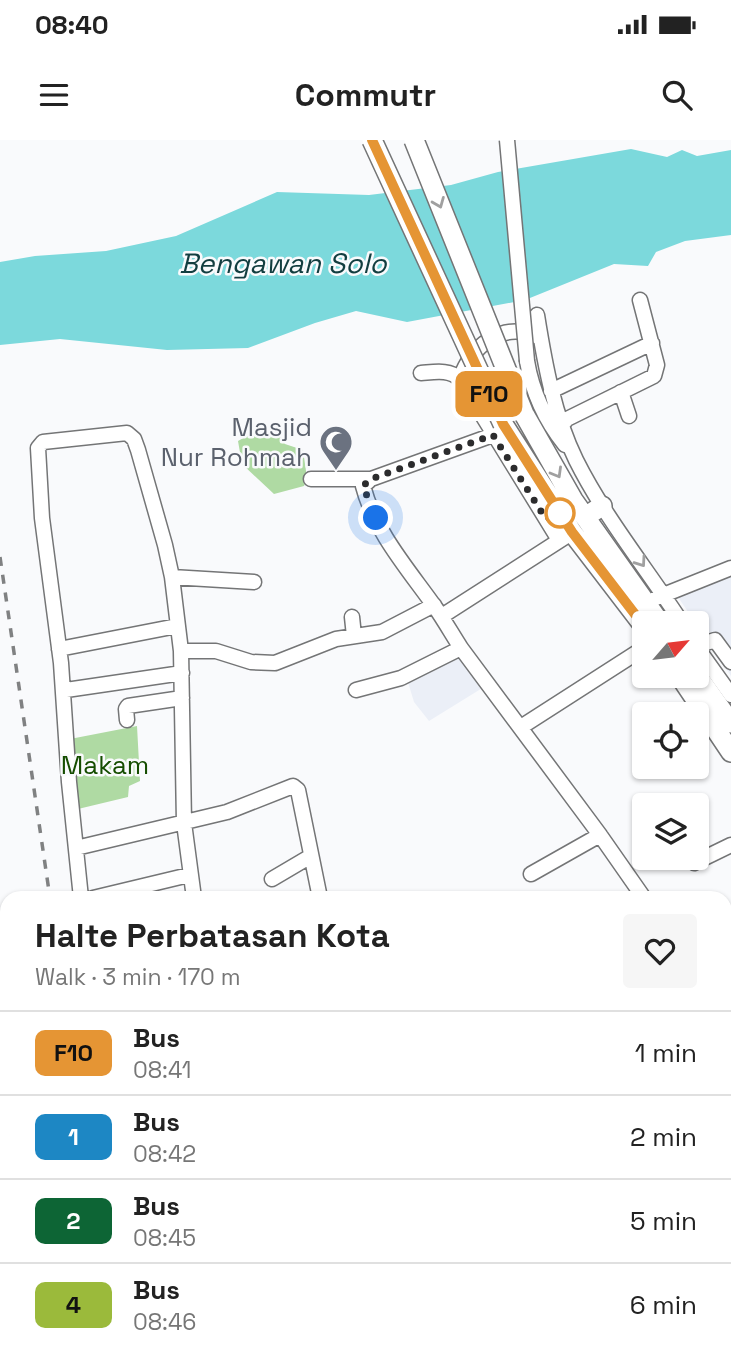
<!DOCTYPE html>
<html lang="en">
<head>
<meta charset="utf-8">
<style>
	:root { --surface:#fff; --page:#f6f6f6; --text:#222; --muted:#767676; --line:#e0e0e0 }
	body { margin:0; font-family:"Space Grotesk",sans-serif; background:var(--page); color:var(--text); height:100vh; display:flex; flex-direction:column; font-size:26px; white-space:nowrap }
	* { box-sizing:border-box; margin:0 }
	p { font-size:23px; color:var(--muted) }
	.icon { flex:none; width:38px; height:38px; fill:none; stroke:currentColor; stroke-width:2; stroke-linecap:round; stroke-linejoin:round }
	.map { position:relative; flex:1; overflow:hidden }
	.panel { position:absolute; left:0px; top:751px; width:732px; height:471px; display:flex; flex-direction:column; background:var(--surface); border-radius:21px 21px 0 0; box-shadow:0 2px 5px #0004 }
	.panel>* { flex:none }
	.badge { padding:0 14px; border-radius:10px; font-size:24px; line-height:46px }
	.needle { width:46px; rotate:62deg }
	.fabs { position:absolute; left:632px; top:471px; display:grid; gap:14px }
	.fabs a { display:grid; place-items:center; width:77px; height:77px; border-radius:7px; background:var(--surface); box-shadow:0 2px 5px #0004; font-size:35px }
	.you { position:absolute; width:35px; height:35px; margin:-18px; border:5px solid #fff; border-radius:50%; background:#1a73e8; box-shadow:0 0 0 10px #1a73e833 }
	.map>.badge { position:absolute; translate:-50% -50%; box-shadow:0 0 0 4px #fff }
	.round { display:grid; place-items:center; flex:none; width:74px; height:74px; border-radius:7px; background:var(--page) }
	.summary { display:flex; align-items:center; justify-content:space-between; height:119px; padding:0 35px }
	h1 { font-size:33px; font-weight:700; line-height:52px }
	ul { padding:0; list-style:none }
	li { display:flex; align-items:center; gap:21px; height:84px; padding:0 35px; border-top:2px solid var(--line) }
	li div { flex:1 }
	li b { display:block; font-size:26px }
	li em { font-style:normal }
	li .badge { min-width:77px; font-weight:700; text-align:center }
	.status { display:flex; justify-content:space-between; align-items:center; height:49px; padding:0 35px; background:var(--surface); direction:ltr }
	.status svg { height:19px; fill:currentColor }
	header { display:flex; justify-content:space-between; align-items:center; height:91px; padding:0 35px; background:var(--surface); font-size:32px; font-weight:700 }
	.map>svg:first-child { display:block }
	.built { fill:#ebeff7 }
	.green { fill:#afdaa3 }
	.water { fill:#7cd9dc }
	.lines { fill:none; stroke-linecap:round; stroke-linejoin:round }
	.minor-casing { stroke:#747576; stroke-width:17 }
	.highway-casing { stroke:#747576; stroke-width:22 }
	.minor { stroke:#fff; stroke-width:14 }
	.highway { stroke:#fff; stroke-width:19 }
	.rail { stroke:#808182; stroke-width:3.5; stroke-dasharray:9 9; stroke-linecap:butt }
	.minor-bridge-casing { stroke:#747576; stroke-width:17; stroke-linecap:butt }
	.highway-bridge-casing { stroke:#747576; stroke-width:22; stroke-linecap:butt }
	.minor-bridge { stroke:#fff; stroke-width:14 }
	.highway-bridge { stroke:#fff; stroke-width:19 }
	.oneway { stroke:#a0a0a0 }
	.line-casing { stroke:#fff; stroke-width:16 }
	.line { stroke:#e59534; stroke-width:10 }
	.walk { stroke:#2c2c2d; stroke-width:7; stroke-dasharray:0 12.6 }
	.stop-dot { fill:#fff; stroke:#e59534; stroke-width:3.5 }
	.labels { text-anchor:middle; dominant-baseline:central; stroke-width:5; stroke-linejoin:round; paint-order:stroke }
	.worship-label { font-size:26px; fill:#5b616d; stroke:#f9fafc; text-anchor:end }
	.park-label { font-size:26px; fill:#154d00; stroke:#f9fafc }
	.water-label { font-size:28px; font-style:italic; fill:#123e40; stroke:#f9fafc }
</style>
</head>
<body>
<div class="status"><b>08:40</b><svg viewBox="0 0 49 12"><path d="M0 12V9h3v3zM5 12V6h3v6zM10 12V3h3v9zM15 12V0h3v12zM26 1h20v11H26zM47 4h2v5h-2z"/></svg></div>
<header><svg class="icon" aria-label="menu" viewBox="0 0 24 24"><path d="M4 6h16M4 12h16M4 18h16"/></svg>Commutr<svg class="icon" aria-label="search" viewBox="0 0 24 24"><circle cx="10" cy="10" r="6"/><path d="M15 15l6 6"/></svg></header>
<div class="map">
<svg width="731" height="1220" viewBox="0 0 731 1220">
	<rect width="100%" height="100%" fill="#f9fafc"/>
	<!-- built -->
	<path class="built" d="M 731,434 L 731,536 L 678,457 Z
		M 459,512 L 484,547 L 429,581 L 414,562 L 407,539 Z"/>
	<!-- green -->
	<path class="green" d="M 254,292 L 278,294 L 285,304 L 303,310 L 307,338 L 304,346 L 274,354 L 242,324 L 238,301 Z
		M 137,586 L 140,641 L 129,646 L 128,657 L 78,669 L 70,599 Z"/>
	<!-- water -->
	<path class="water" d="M 631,9 L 667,17 L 682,10 L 697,16 L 731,10 L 731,95 L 685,101 L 656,112 L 648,126 L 614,124 L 525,160 L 407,182 L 356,171 L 315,183 L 248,208 L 167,210 L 60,199 L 0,205 L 0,122 L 35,116 L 106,111 L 176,96 L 277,52 L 369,55 L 451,45 L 498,32 Z"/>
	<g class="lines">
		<defs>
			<path id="minor" d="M 537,175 C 545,225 554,275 576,320 C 605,378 647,429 682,483
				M 527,221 C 532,251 546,281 565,305
				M 421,233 C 435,232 449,229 460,239 L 559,400
				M 460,239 C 471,207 501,181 536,196
				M 551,251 L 652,203
				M 621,252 L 629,276
				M 563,284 L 567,279 L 654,236 L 657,225 L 640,160
				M 311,339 L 371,339 L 493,295
				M 371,339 L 363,346 C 375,392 408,429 435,467 C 444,480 452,494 461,508 L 600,695 L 644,758
				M 172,437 L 254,442
				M 656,458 L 731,428
				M 442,476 L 565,397
				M 352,477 L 354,496
				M 696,506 L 731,555
				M 697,506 L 715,500 L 731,522
				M 59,509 L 177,486
				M 181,511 L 216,511 L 251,522 L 275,523 L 336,499 L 382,492 L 434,465
				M 66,550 L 182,533
				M 356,550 L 401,538 L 461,508
				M 127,580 L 126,569 L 128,566 L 182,558
				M 521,587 L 644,508
				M 76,708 L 227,672 L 293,646 L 298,650 L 320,758
				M 694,723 L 731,705
				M 531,734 L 600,695
				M 272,739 L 311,716
				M 81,758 L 69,642 L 61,523 L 42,378 L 38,308 L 43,302 L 127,293 L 134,299 L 138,310 L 165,405 L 172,437 L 181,511 L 184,683 L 194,758
				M 93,758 L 189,735
				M 724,815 L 731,812
				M 724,927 L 731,943
				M 0,937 L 7,935
				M 0,965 L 7,962
				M 0,1059 L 7,1057
				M 0,1106 L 7,1103
				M 126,1214 L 129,1220
				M 183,1214 L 185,1220
				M 410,1214 L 412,1220
				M 493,1214 L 493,1220
				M 581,1214 L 581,1220
				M 81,1215 L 83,1214
				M 293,1220 L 292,1217 L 298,1214"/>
			<path id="highway" d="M 524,274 L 573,360 L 660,483
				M 503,284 L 572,392 L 644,486
				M 585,377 L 602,366
				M 696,534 L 731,583
				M 680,536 L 731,612"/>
		</defs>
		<!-- minor casing -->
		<use href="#minor" class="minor-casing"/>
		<!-- highway casing -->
		<use href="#highway" class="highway-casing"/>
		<!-- minor -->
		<use href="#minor" class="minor"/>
		<!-- highway -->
		<use href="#highway" class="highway"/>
		<!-- rail -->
		<path class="rail" d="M 0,417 L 50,758
			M 143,1214 L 145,1220
			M 159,1214 L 161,1220"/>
		<defs>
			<path id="minor-bridge" d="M 507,0 L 527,221"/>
			<path id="highway-bridge" d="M 372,0 L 503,284
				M 414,0 L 524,274"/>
		</defs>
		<!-- minor-bridge casing -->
		<use href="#minor-bridge" class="minor-bridge-casing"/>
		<!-- highway-bridge casing -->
		<use href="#highway-bridge" class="highway-bridge-casing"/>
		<!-- minor-bridge -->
		<use href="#minor-bridge" class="minor-bridge"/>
		<!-- highway-bridge -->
		<use href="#highway-bridge" class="highway-bridge"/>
	</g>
	<!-- one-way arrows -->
	<defs><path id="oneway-chevron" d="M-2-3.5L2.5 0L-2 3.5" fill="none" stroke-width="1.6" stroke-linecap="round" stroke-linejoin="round" transform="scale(1.75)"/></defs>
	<g class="oneway">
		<use href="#oneway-chevron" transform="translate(439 63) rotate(68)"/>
		<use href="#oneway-chevron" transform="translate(557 333) rotate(60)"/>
		<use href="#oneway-chevron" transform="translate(641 422) rotate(55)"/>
	</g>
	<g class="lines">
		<defs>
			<path id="line" d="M 372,0 L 503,284 L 572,392 L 644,486"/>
		</defs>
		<!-- line casing -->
		<use href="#line" class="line-casing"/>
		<!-- line -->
		<use href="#line" class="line"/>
		<!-- walk -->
		<path class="walk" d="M 376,378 L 363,346 L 371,339 L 493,295 L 546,379 L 560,373"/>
	</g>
	<!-- icons -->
	<defs>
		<symbol id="mosque-pin" viewBox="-11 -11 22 30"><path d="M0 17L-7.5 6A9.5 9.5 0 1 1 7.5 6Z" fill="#6b7280" stroke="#f9fafc"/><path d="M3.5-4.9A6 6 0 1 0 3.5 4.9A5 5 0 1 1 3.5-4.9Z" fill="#fff"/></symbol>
	</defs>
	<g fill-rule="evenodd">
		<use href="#mosque-pin" x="317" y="283" width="38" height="52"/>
	</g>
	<!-- markers -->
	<circle class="stop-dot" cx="560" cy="373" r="14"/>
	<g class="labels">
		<!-- worship labels -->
		<g class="worship-label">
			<text x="312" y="287">Masjid<tspan x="312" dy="30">Nur Rohmah</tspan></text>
		</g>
		<!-- park labels -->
		<g class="park-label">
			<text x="105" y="625">Makam</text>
		</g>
		<!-- water labels -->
		<g class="water-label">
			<text x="283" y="123">Bengawan Solo</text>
		</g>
	</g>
</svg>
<div class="fabs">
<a><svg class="needle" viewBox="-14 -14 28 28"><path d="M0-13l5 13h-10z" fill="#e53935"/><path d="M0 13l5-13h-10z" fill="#767676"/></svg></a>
<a><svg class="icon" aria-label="locate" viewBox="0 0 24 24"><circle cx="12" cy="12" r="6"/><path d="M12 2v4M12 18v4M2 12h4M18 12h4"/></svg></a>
<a><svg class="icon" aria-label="layers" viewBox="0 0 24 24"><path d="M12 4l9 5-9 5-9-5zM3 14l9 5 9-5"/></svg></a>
</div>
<div class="you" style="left:376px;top:378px"></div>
<b class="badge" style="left:489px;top:254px;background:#e59534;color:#111">F10</b>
<section class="panel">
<div class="summary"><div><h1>Halte Perbatasan Kota</h1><p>Walk · 3 min · 170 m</p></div><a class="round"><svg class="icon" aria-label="heart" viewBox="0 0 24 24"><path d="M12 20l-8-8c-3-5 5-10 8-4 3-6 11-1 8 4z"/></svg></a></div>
<ul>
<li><span class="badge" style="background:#e59534;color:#111">F10</span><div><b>Bus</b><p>08:41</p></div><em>1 min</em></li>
<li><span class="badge" style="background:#1d87c4;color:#fff">1</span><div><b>Bus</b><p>08:42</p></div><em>2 min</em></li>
<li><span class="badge" style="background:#0d6535;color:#fff">2</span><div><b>Bus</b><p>08:45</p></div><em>5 min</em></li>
<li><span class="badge" style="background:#9bba3b;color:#111">4</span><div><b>Bus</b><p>08:46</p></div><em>6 min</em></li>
</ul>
</section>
</div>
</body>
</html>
